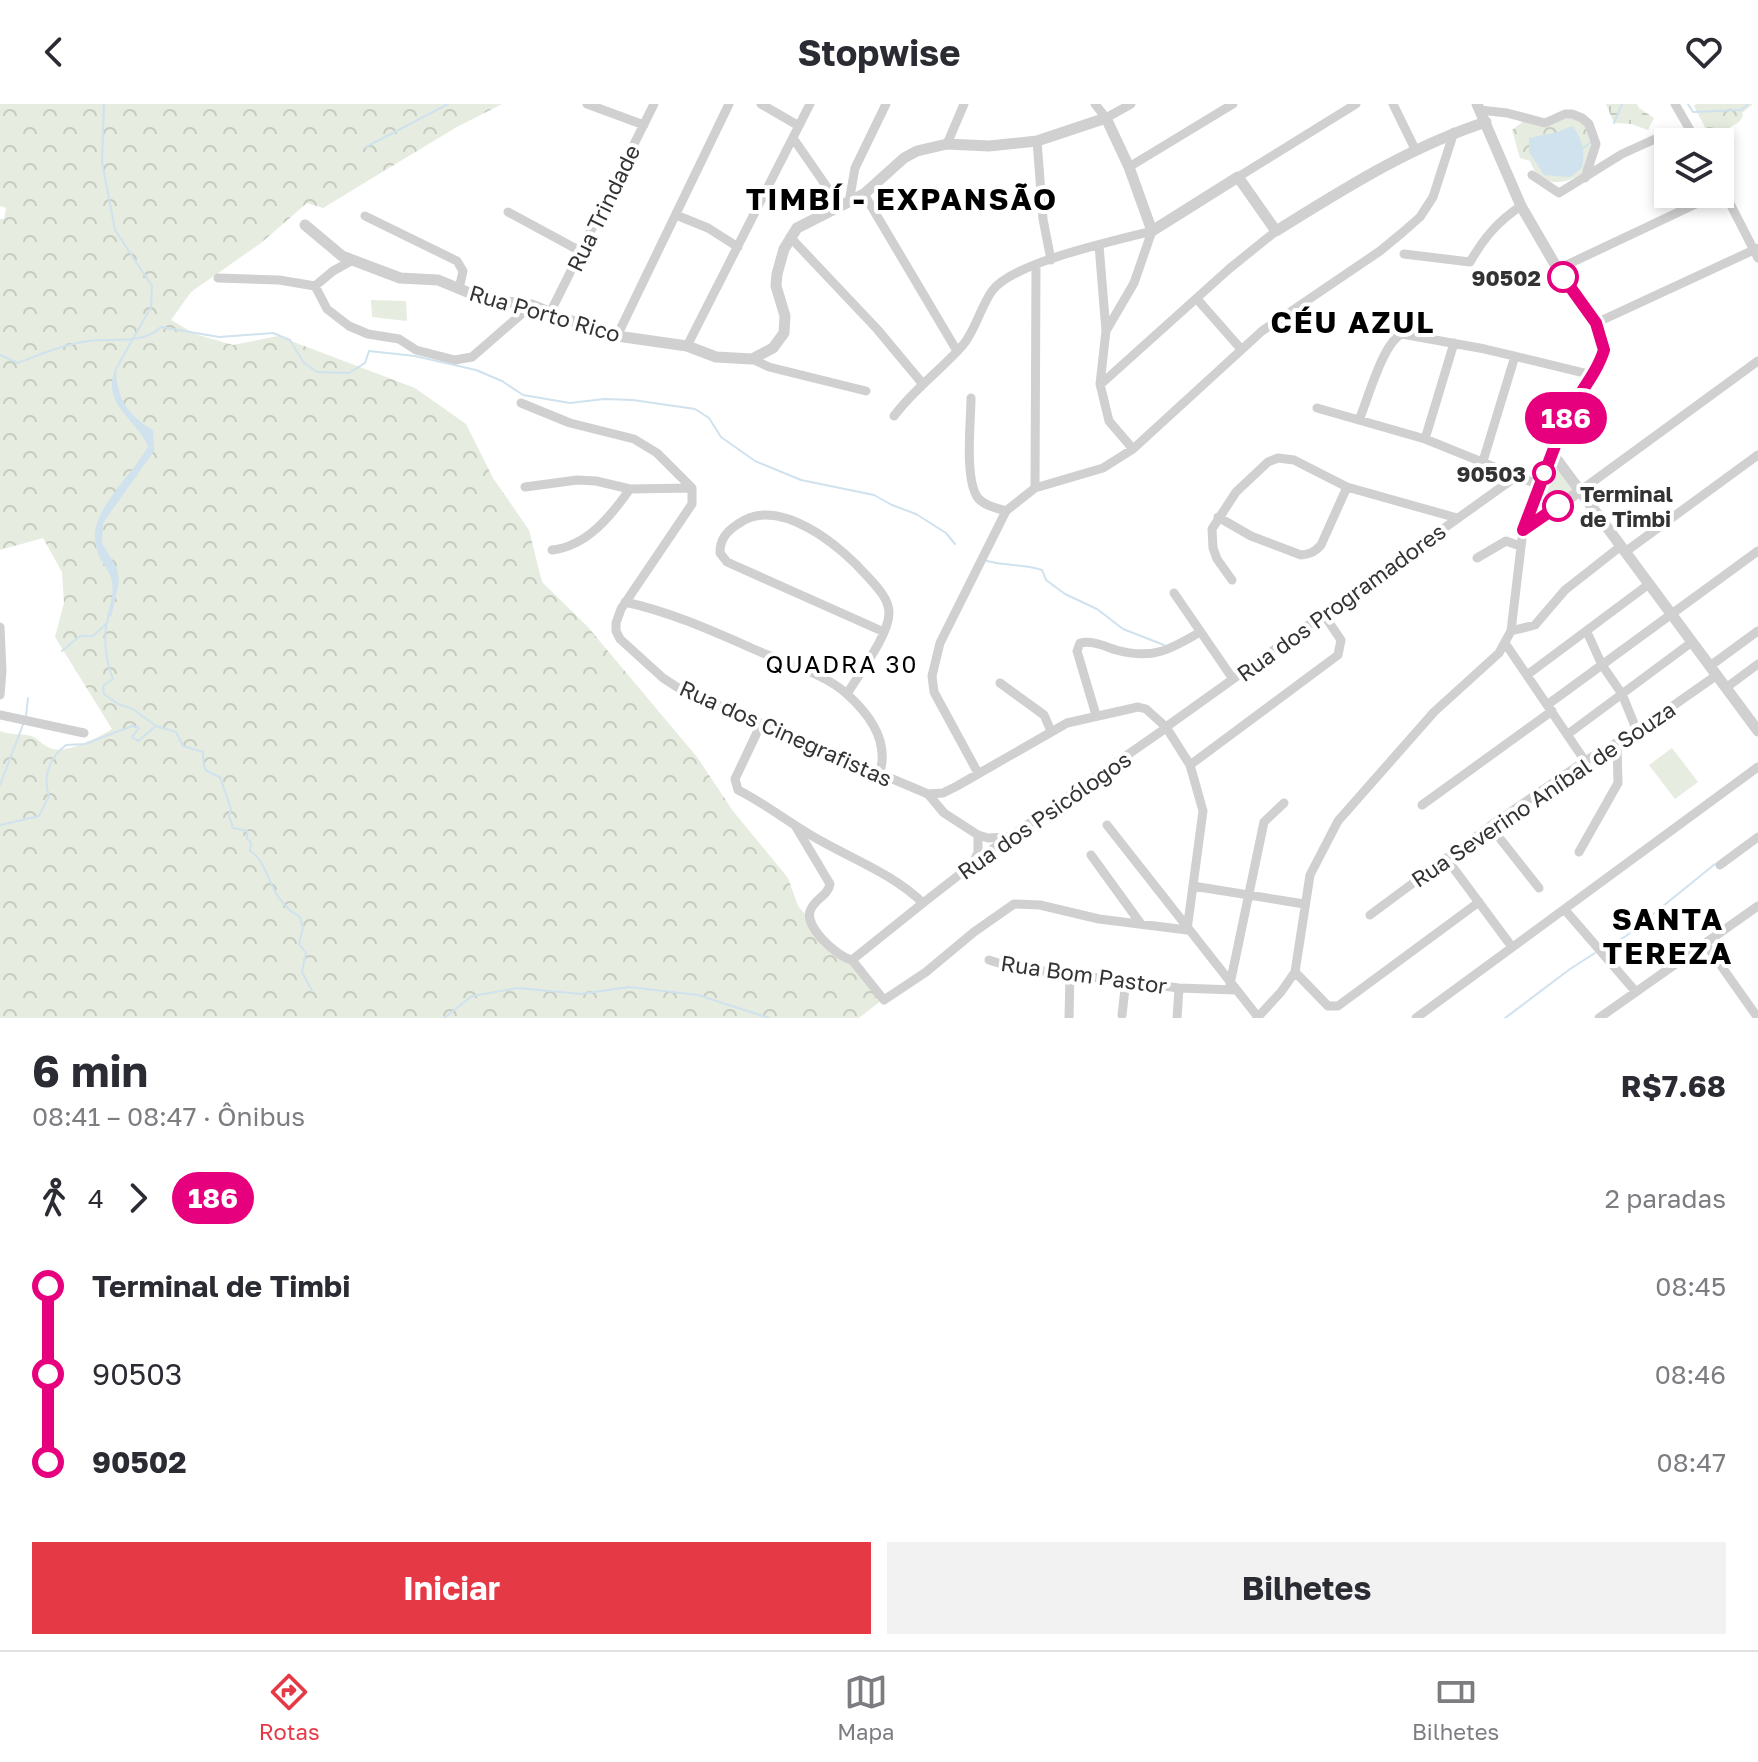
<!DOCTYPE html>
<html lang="pt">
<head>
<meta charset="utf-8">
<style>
	:root { --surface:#fff; --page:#f2f2f3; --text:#2b2b33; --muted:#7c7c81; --line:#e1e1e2; --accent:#e63946 }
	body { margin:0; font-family:"Golos Text",sans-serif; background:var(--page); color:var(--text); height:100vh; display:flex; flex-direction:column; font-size:30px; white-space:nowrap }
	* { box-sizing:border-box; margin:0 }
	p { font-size:26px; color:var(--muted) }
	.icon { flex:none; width:44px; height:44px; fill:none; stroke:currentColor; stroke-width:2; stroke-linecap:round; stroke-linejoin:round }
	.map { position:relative; height:914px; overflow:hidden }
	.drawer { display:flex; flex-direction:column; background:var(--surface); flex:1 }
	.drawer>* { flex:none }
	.badge { padding:0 16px; border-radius:26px; font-size:28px; line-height:52px }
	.fabs { position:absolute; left:1654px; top:24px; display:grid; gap:16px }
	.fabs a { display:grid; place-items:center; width:80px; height:80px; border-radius:0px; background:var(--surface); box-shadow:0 4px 12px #0003; font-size:40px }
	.map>.badge { position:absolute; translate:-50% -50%; box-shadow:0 0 0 4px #fff }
	.legs { display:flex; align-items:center; gap:12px; height:88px; padding:0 32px; font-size:26px }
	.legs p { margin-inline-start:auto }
	.overview { display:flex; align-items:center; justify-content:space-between; height:136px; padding:0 32px }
	h1 { font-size:44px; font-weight:700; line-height:60px }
	.primary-button { display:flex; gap:16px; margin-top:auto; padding:16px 32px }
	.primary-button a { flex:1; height:92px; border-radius:0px; background:var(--accent); color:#fff; font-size:32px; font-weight:700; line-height:92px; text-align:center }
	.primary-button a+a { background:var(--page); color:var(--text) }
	ul { padding:0 32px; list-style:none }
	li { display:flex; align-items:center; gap:28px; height:88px; font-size:30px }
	li i { display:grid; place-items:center; width:12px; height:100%; margin:0 10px; background:currentColor }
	li i::after { content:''; width:20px; height:20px; margin:-10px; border:6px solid; border-radius:50%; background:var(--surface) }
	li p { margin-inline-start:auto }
	li:first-child i { background:linear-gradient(#0000 50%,currentColor 0) }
	li:last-child i { background:linear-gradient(currentColor 50%,#0000 0) }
	header { display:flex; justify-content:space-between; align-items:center; height:104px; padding:0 32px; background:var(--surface); font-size:36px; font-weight:700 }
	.menu { display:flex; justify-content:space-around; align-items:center; height:112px; border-top:2px solid var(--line); background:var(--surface); font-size:22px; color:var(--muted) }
	.menu a { display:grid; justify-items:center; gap:4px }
	.menu .selected { color:var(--accent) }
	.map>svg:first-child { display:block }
	.green { fill:#e6ecdf }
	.forest { fill:url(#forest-crowns) }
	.wetland { fill:url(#wetland-marsh) }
	.water { fill:#cfe2ee }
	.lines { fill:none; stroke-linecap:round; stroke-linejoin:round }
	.stream { stroke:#cfe2ee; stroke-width:2 }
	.minor { stroke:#d0d0d0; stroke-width:9 }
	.tertiary { stroke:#d0d0d0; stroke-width:11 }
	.line-1-casing { stroke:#fff; stroke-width:18 }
	.line-1 { stroke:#e6007e; stroke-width:12 }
	.stop-1-dot { fill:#fff; stroke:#e6007e; stroke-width:4 }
	.labels { text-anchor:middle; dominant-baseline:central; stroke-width:8; stroke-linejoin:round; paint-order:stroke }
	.street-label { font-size:22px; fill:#333; stroke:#fff }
	.stop-label { font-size:22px; font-weight:bold; fill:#333; stroke:#fff; text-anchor:end }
	.neighbourhood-label { font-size:24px; letter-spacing:2px; fill:#000; stroke:#fff }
	.district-label { font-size:30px; font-weight:bold; letter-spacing:2px; fill:#000; stroke:#fff }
</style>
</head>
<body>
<header><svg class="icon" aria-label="back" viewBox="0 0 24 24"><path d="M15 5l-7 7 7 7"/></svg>Stopwise<svg class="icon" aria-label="heart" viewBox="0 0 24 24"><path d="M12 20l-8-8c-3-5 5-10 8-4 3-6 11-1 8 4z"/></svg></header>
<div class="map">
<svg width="1758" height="914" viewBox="0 0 1758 914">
	<defs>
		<pattern id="forest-crowns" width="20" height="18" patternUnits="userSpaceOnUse" patternTransform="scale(2)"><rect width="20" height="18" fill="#e6ecdf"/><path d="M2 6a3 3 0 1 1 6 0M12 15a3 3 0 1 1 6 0" fill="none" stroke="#c6cbc0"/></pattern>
		<pattern id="wetland-marsh" width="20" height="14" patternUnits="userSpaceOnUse" patternTransform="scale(2)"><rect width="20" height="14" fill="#e6ecdf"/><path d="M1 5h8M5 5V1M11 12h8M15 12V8" fill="none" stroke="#c6cbc0"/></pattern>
	</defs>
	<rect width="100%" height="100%" fill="#fff"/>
	<!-- green -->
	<path class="green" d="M 371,196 L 406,197 L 407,217 L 372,213 Z
		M 1552,349 L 1580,387 L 1523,426 Z
		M 1672,644 L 1698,678 L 1675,695 L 1649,661 Z"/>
	<!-- forest -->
	<path class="forest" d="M 0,0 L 502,0 L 455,24 L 323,104 L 307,99 L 261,139 L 191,188 L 171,216 L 195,230 L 233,241 L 278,232 L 415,284 L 466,320 L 493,374 L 529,426 L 542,478 L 587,522 L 697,653 L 733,707 L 788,774 L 798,802 L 882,896 L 859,914 L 0,914 L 0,627 C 13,632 23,629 31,632 C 39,635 44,643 53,645 C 67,649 99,634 112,625 L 55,533 L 64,499 L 62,468 L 43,434 L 0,446 L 0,115 L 4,115 L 6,104 L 0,102 Z
		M 1696,0 L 1753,0 L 1742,9 L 1743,12 L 1739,18 L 1711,35 L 1694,2 Z
		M 1570,13 C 1601,23 1590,46 1582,70 C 1562,82 1539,83 1530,57 L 1520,54 L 1512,26 L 1524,17 L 1545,23 Z"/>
	<!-- wetland -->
	<path class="wetland" d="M 1606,0 L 1637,0 L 1639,4 L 1654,14 L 1648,26 L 1631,20 L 1614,19 Z"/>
	<!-- water -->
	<path class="water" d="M 1572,22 C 1583,34 1585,48 1582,64 L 1570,73 L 1544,71 L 1529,48 L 1529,34 L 1558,28 Z
		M 116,263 C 116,293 127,311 153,326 L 154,347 L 103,419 L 102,439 L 117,464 L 119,478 L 111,513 L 107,511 C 124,461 97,470 95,434 C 92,405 136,367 148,342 C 135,313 100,300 116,263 Z"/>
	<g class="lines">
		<!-- stream -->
		<path class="stream" d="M 104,0 L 102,58 L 115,126 L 152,182 L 151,203 L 116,265
			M 1688,0 L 1693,8 L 1741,6 L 1748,0
			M 1614,19 L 1622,0
			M 366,43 L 448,0
			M 1583,44 L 1592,38
			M 0,251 L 18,259 C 41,250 65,240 89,237 C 113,234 142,241 161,223 L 219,233 L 273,229 L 290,236 L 304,259 L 317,268 L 349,269 L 365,259 L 369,247 L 415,252 L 476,266 L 502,277 L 523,291 L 570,299 L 604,295 L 633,296 L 695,305 L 709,314 L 721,333 L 755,357 L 801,376 L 874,391 L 892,401 L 916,410 L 946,429 L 955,440
			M 987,457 C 1006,462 1024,460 1042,466 L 1046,476 L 1065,490 L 1097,505 L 1123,525 L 1164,541
			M 109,510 C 102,533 105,554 113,575 L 103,582 L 104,590 L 118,600 L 133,605 L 156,622 L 176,628 L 183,642 L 203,648 C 204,667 202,666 220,673 L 231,705 L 229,712 L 233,724 L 247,727 L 247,735 L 251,738 L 250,747 C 271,759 266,794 300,813 L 303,824 L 299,840 L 306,849 L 302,868 L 312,887
			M 62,547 L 80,532 L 93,532 L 106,520
			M 26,612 L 28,594
			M 0,681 L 24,618
			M 0,721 L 39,712 L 49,692 C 42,673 50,653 66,641 L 85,640 L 132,622 L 139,624 L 132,633 L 138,637 L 156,622
			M 1606,844 L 1626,832 L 1715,760
			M 444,914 L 472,892 L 518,884 L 581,890 L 629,883 L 698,891 L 769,914
			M 1505,914 L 1570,865 L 1595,849"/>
		<!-- minor -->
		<path class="minor" d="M 587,0 L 644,21
			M 761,0 L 799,22
			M 1095,0 L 1106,14 L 1131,0
			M 1393,0 L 1415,45
			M 1675,0 L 1697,38
			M 1480,6 L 1507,9 L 1545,19 L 1565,10 L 1572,10 L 1582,14 L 1589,20 L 1596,40 L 1585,74
			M 793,34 L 840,102
			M 1037,37 L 1043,115 L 1051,156
			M 947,40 L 964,0
			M 1129,63 L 1233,0
			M 1532,71 L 1559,89 L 1622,50 L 1655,35
			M 1238,73 L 1356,0
			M 1720,80 L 1758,154
			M 864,90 L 957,247
			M 849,98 L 855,64 L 886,0
			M 508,108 L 582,148
			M 676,111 L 708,124 L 738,143
			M 365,112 L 457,157 L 463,167 L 459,185
			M 790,133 L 877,225 L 922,279
			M 1099,141 L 1106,227
			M 1404,150 L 1470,158 C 1484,134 1498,117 1521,102
			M 1558,165 L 1717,90
			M 218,174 L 279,176 L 315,182 L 333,167 L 351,157
			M 315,182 L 327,205 L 349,222 L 368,230 L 399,235 L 416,246 L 455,256 L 472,253 L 532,201
			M 1197,195 L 1241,245
			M 551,207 L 654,0
			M 1596,219 L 1758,144
			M 617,232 L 729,0
			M 687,242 L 810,0
			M 752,255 L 769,263 L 866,287
			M 1101,280 L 1229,165 L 1276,127
			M 971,294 C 971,318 964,375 978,394 C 985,402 996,404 1006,407
			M 521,299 L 570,319 L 634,335 L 657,349 L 692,384 L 692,400 L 621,505 L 616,519 L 616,527 L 620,535 L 663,574 L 680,585 L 928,690 L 943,689 L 957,682 L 1067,619 L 1138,603 L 1146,605 L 1166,623 L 1190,661 L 1203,707 L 1187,826
			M 1317,304 L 1425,335 L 1539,381
			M 894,312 C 914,285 941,266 963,241 C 976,225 980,204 992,187 C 1013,158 1115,137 1152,127
			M 1359,316 C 1368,295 1383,238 1402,230 L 1485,245 L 1593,271
			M 1425,335 L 1454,239
			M 1133,345 L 1109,317 L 1100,280 L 1106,227 L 1134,179 L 1152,127
			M 1483,357 L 1515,252
			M 525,383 L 577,376 L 596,377 L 630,385 L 692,384
			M 1035,384 L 1036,161
			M 1580,387 L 1758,257
			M 1218,413 L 1251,432 L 1301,451 C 1310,450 1315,448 1321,441 L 1347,383
			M 552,446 C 587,442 610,413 630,385
			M 1625,448 L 1758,351
			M 1477,454 L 1506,437 L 1520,442
			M 1232,476 L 1217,455 L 1213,444 L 1212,425 L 1236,388 L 1268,358 L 1278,354 L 1294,356 L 1347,383 L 1457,414
			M 1174,489 L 1233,575
			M 625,498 C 676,509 723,532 770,552 C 795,562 828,572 848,591 C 871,612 890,640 879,671
			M 0,523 L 2,567 L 0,591
			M 1511,527 L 1523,426
			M 1587,528 L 1602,561 L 1622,590 L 1637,627
			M 1505,539 L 1585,657
			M 1710,562 L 1758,527
			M 1527,571 L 1649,480
			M 1000,579 L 1044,611 L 1051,627
			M 1727,583 L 1758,560
			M 847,590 C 859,570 889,531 889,509 C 889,495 877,483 868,473 C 842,443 779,390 738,420 C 726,428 720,435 720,449 L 727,458 L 884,528
			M 1547,601 L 1758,447
			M 0,611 L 84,629
			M 1096,611 L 1077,547 L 1080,539 C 1092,536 1104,542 1116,546 C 1152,556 1170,546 1200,528
			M 761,620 L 735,675 L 738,686 C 768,701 793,722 823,738 C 857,757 894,771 923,799 L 991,746 L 1166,624
			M 1166,623 L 1517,372
			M 1568,630 L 1692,538
			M 1190,661 L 1338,551 L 1341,536 L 1324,511
			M 978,669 L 934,588 L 932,572 L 940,539 L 1006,407 L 1035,384 L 1103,364 L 1133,345 L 1262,227 L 1380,147 L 1403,128 L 1420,113 L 1433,93 L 1454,28
			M 928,690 L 944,709 L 978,731 L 978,748 L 974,757
			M 1422,701 L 1552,607
			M 1107,721 L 1258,913
			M 1490,722 L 1539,784
			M 796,723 L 830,780 C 828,792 816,794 811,805 C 802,821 837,853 852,856 L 923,799
			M 978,731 L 988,734 L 1008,733
			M 1579,748 L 1618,679 L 1617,640
			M 1091,751 L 1141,820
			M 1446,754 L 1512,843
			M 1720,761 L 1758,733
			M 1193,782 L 1304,800
			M 1565,806 L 1636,888
			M 1370,811 L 1490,722 L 1585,657 L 1637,627 L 1717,571
			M 1705,839 L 1758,914
			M 852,856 L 884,896 L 926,868 L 974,828 L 1014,800 L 1040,801 L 1099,815 L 1187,826
			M 989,856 L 1011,863 L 1179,884 L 1235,886
			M 1295,868 L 1328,902 L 1338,902 L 1479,798
			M 1230,880 L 1264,718 L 1284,699
			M 1122,911 L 1126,876
			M 1069,914 L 1070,869
			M 1177,914 L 1179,884
			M 1257,914 L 1281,888 L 1295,868 L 1310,771 L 1338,717 L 1434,608 L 1499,549 L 1511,527 L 1535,521 L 1565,486 L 1621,442
			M 1416,914 L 1758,663
			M 1599,914 L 1758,802"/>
		<!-- tertiary -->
		<path class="tertiary" d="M 1477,0 L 1521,102 L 1560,169 L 1596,219 L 1604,246 C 1595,272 1575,293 1564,318 L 1523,426
			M 305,121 L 342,152 L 400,174 L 438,176 L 484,195 L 532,201 L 592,225 L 617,232 L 687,242 L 716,253 L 752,255 L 773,244 L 784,229 L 785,212 L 776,182 L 777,170 L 784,145 L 797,124 L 864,90 L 904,54 L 917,47 L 947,40 L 989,42 L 1037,37 L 1106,14 L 1129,63 L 1152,127 L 1238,73 L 1276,127 C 1344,85 1409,43 1486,18
			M 1552,349 L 1758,627
			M 1524,426 L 1580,387"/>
	</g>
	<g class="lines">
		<defs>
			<path id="line-1" d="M 1558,402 L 1523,426 L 1564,318 C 1575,293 1596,272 1604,246 L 1596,219 L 1563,173"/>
		</defs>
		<!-- line-1 casing -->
		<use href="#line-1" class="line-1-casing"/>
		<!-- line-1 -->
		<use href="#line-1" class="line-1"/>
	</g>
	<!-- markers -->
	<g class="stop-1-dot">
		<circle cx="1563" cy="173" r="14"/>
		<circle cx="1544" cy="369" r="10"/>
		<circle cx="1558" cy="402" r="14"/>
	</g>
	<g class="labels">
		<!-- street labels -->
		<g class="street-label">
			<text transform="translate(603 104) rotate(-64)">Rua Trindade</text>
			<text transform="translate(545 209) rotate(16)">Rua Porto Rico</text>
			<text transform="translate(1341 498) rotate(-36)">Rua dos Programadores</text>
			<text transform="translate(786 629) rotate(24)">Rua dos Cinegrafistas</text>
			<text transform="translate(1543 690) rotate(-34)">Rua Severino Aníbal de Souza</text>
			<text transform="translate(1044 711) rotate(-35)">Rua dos Psicólogos</text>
			<text transform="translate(1084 870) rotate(8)">Rua Bom Pastor</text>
		</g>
		<!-- stop labels -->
		<g class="stop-label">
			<text x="1541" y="173">90502</text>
			<text x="1526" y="369">90503</text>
			<text x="1580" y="389" text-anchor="start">Terminal<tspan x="1580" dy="25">de Timbi</tspan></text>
		</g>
		<!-- neighbourhood labels -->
		<g class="neighbourhood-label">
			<text x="842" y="559">QUADRA 30</text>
		</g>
		<!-- district labels -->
		<g class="district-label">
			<text x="902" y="95">TIMBÍ - EXPANSÃO</text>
			<text x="1353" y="218">CÉU AZUL</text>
			<text x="1668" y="815">SANTA<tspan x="1668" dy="34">TEREZA</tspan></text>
		</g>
	</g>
</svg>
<div class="fabs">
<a><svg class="icon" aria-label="layers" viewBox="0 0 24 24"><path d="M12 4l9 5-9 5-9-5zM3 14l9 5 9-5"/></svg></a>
</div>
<b class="badge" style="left:1566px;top:314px;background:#e6007e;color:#fff">186</b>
</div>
<section class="drawer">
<div class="overview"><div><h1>6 min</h1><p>08:41 – 08:47 · Ônibus</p></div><b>R$7.68</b></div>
<div class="legs"><svg class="icon" aria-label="walk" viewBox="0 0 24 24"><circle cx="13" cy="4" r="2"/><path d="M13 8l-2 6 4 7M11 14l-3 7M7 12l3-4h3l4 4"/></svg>4<svg class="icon" aria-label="forward" viewBox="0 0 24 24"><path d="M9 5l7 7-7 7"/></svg><b class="badge" style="background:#e6007e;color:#fff">186</b><p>2 paradas</p></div>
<ul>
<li><i style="color:#e6007e"></i><b>Terminal de Timbi</b><p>08:45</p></li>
<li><i style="color:#e6007e"></i><span>90503</span><p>08:46</p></li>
<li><i style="color:#e6007e"></i><b>90502</b><p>08:47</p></li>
</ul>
<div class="primary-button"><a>Iniciar</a><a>Bilhetes</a></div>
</section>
<nav class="menu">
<a class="selected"><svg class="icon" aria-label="directions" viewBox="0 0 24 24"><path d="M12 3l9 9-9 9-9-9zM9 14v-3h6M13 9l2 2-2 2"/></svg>Rotas</a>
<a><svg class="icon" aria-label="map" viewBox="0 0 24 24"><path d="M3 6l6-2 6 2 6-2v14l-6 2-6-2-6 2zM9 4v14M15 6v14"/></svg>Mapa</a>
<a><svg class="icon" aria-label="tickets" viewBox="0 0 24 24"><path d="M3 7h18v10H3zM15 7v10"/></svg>Bilhetes</a>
</nav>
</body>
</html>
